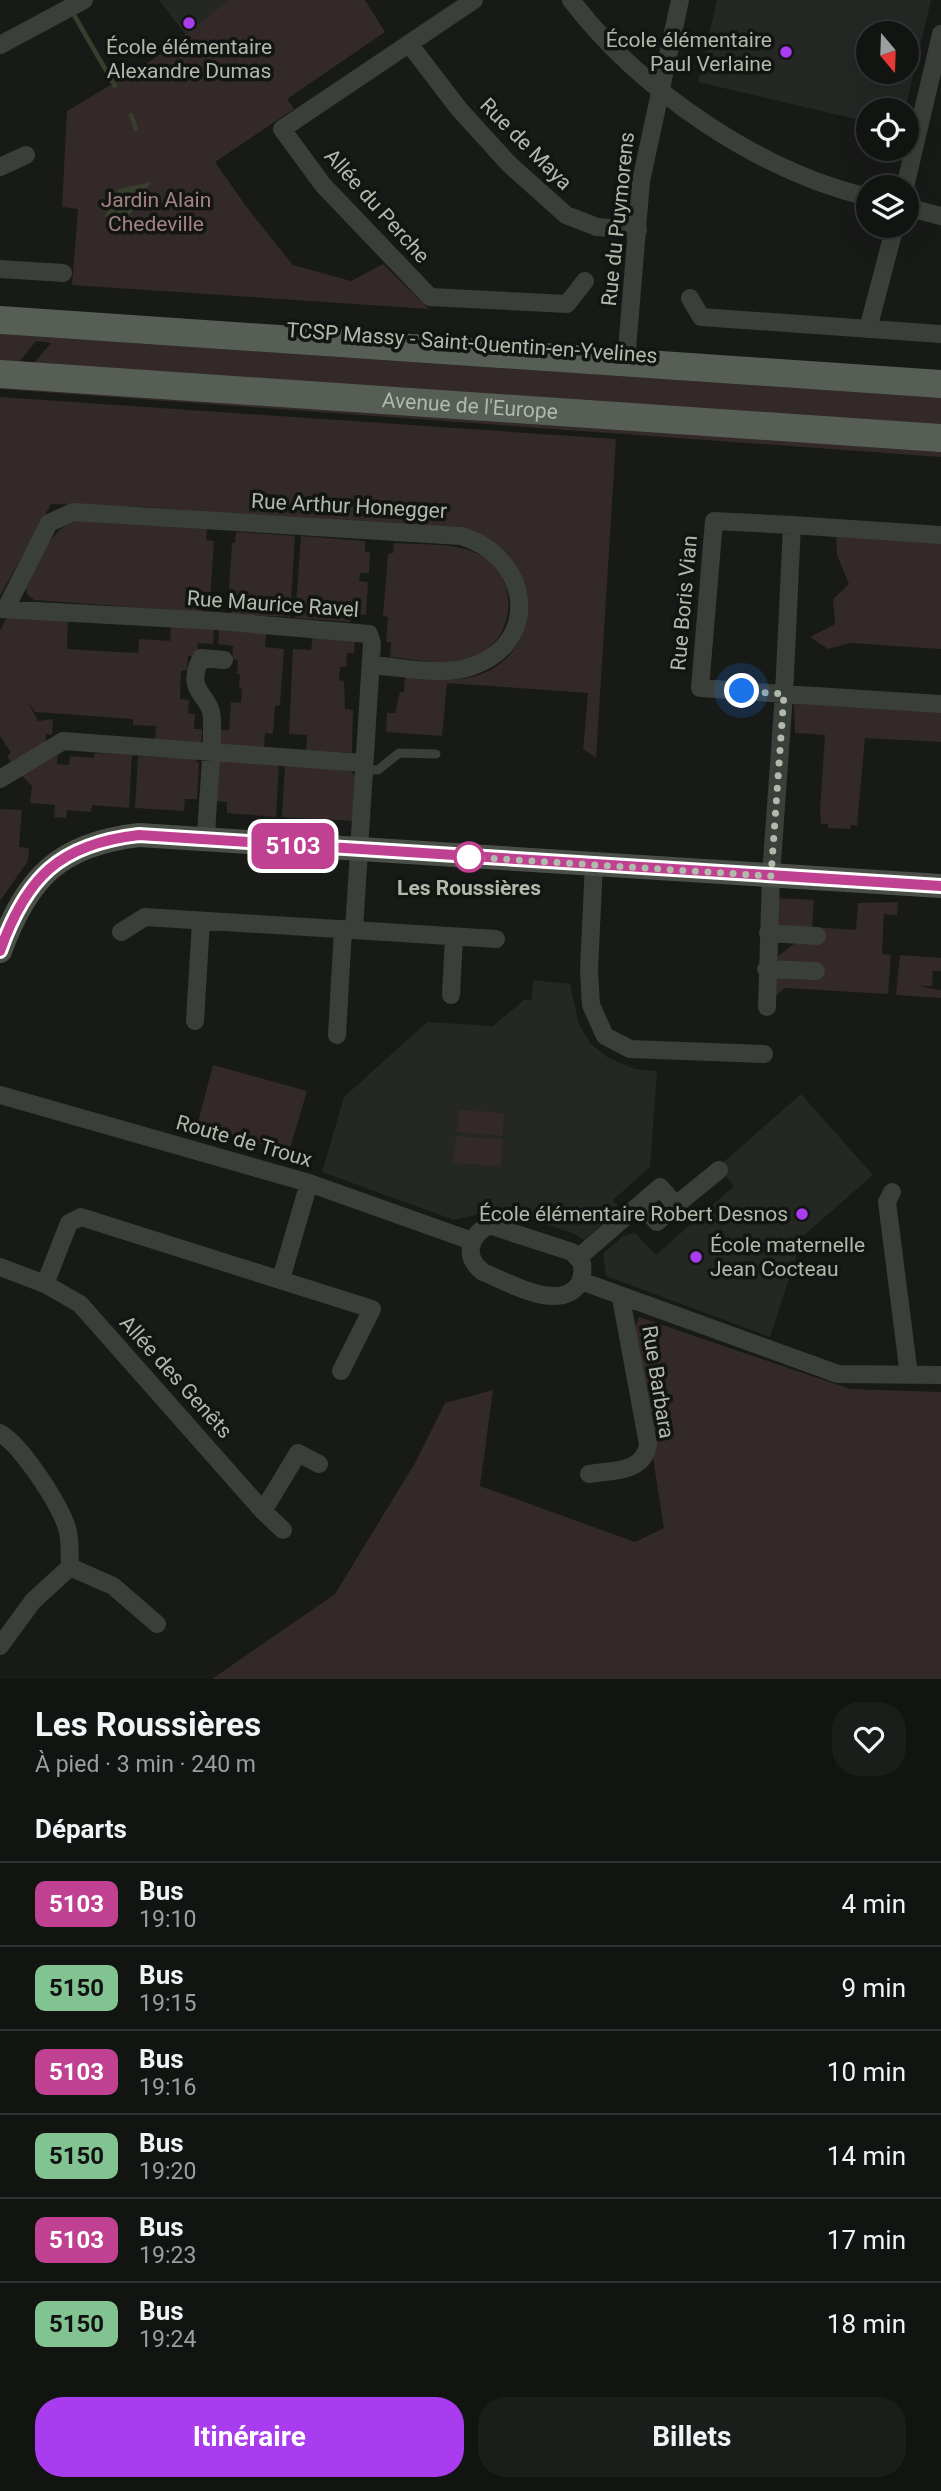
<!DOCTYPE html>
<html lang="fr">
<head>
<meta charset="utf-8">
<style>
	:root { --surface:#121412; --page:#1b1d1b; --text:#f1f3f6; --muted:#9c9e9f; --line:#313332; --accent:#a83cee }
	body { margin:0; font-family:Roboto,sans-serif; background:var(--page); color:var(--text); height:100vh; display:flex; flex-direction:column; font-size:26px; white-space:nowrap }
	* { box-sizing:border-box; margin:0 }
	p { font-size:23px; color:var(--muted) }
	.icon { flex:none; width:38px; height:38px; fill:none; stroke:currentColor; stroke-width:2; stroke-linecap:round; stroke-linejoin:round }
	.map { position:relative; height:1679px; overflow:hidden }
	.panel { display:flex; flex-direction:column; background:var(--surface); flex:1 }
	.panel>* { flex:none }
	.badge { padding:0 14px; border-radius:10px; font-size:24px; line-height:46px }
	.needle { width:46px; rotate:161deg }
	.buttons { position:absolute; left:856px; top:21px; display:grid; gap:14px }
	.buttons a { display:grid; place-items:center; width:63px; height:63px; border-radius:50%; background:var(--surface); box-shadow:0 7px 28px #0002,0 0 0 2px var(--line); font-size:35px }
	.you { position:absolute; width:35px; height:35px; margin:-18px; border:5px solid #fff; border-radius:50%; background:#1a73e8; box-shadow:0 0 0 10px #1a73e833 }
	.map>.badge { position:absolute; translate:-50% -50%; box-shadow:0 0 0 4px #fff }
	h2 { padding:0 35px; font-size:26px; line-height:63px }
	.round { display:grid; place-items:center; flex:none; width:74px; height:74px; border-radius:28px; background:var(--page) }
	.head { display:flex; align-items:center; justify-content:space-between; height:119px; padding:0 35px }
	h1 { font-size:33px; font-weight:700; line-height:52px }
	.button { display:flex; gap:14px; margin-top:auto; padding:14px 35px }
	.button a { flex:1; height:80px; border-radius:28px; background:var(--accent); color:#fff; font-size:28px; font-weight:700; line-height:80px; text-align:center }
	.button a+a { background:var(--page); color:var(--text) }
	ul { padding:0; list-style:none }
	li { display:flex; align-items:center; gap:21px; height:84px; padding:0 35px; border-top:2px solid var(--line) }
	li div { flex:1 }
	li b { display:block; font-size:26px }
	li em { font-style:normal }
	li .badge { min-width:77px; font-weight:700; text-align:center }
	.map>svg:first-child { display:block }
	.built { fill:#242724; fill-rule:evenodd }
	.green { fill:#322928; fill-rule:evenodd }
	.water { fill:#383e2e }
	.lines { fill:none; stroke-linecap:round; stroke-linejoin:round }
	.stream { stroke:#383e2e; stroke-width:4.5 }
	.lane { stroke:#3a3f39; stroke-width:9 }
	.street { stroke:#3a3f39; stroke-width:18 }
	.secondary { stroke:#494f47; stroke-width:24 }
	.primary { stroke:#575e55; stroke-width:28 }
	.line-casing { stroke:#fff; stroke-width:16 }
	.line { stroke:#c04191; stroke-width:10 }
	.walk { stroke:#b0b9aa; stroke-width:7; stroke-dasharray:0 12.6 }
	.poi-dot { fill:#a83cee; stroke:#131513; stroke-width:2.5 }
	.stop-dot { fill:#fff; stroke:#c04191; stroke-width:3.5 }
	.labels { text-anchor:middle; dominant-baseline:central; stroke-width:7; stroke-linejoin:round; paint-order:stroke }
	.poi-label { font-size:21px; fill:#b0b9aa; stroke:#131513; text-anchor:end }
	.street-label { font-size:21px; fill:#b0b9aa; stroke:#131513 }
	.park-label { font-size:21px; fill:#a48282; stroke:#131513 }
	.stop-label { font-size:21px; font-weight:bold; fill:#b0b9aa; stroke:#131513 }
</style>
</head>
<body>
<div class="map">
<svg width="941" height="1679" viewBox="0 0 941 1679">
	<rect width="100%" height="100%" fill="#181a18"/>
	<!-- built -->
	<path class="built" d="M 159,0 L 229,0 L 186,35 Z
		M 717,0 L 931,0 L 905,110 L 868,110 L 868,122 L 698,82 ZM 906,33 L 906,72 L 868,72 L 868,33 Z
		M 533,980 L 570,984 L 579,1025 L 591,1044 L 607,1057 L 635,1069 L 657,1071 L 650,1167 L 613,1200 L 620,1209 L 584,1240 L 572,1233 L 506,1211 L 496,1210 L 454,1220 L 322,1172 L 344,1097 L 427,1022 L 493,1026 L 524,1000 L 532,1000 Z
		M 801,1094 L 873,1175 L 803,1236 L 770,1337 L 606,1276 L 603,1254 L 623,1236 L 635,1233 L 656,1255 L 734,1186 L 718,1167 Z"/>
	<!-- green -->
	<path class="green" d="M 229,0 L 365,0 L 385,32 L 287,99 L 294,109 L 215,162 L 248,209 L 293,265 L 351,281 L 383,264 L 429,309 L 72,285 L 78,209 L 62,207 L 67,111 L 152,60 Z
		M 0,334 L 941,398 L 941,433 L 0,369 ZM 36,341 L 51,343 L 34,363 L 20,361 Z
		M 0,383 L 941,445 L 941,457 L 0,389 Z
		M 0,397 L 616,439 L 596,758 L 583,749 L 588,693 L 447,683 L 442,736 L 386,732 L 387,713 L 395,713 L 400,692 L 404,692 L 405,675 C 432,678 459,684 484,673 C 549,644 537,553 474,532 L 147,507 L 51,504 L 0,596 Z
		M 79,520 L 207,529 L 206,540 L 214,541 L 210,600 L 202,600 L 201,612 L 34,600 L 27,594 L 26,587 C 40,561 49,527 79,520 Z
		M 236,532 L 295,536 L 290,617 L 231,614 L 231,602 L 228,601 L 232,543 L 235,543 Z
		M 301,536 L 365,541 L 365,552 L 370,552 L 369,573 L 360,573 L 359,581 L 368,582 L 366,615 L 351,614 L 350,622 L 295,618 Z
		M 836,536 L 941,543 L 941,649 L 850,643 L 828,649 L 810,637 L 835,624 L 833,599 L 849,584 L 837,555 Z
		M 394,543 C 421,545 456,542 480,555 C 520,577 517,637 476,656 C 451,668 416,659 390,657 L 391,642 L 386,642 L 388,617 L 383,616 L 388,554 L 393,553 Z
		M 7,617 L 68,620 L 67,649 L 138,653 L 139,639 L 170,641 L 171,627 L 214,629 L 213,644 L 198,643 L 197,657 L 188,656 L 187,670 L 181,671 L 180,699 L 189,700 L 188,714 L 195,714 L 194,729 L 202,729 L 201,744 L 155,741 L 156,726 L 133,725 L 133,719 L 35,712 L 27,700 L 38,721 L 53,719 L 52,735 L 46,734 L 45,747 L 14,767 L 7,756 L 11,753 L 0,736 L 0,631 Z
		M 219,629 L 266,633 L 265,647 L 284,649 L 280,705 L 275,706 L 273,734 L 265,733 L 264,748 L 218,745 L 219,730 L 229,730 L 231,702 L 241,703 L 242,689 L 239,688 L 240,674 L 237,674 L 238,660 L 232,659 L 233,646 L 218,644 Z
		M 313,636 L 355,638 L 354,653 L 347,653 L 346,667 L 340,667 L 339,680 L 344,681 L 345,709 L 353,710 L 352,753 L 306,750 L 307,735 L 289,734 L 293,649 L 311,650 Z
		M 794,702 L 941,708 L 941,742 L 865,738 L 857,826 L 851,825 L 850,829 L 828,828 L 828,824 L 821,824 L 820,811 L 825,735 L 795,733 Z
		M 58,751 L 57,764 L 69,765 L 70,756 L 94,758 L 95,753 L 132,755 L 129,808 L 92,805 L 91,812 L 67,810 L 66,818 L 54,817 L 55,805 L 30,803 L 32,786 L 21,775 Z
		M 138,756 L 194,759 L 199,763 L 197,799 L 185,799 L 184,811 L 135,808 Z
		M 223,761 L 279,764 L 276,817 L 227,813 L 227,802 L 215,801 L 217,763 Z
		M 285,764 L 346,768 L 355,775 L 353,821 L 282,817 Z
		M 0,809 L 22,810 L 19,847 L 29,848 L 28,861 L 0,901 Z
		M 775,898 L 814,900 L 812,927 L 856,930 L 858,903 L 898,902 L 897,915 L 884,914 L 882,954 L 891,955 L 888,994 L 785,988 L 774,997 L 759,980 L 799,966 L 774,959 L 798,941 L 776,926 Z
		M 900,955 L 941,958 L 941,971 L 933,971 L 932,986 L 918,986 L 941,990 L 941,998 L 896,995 Z
		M 213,1065 L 307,1091 L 289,1152 L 197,1126 Z
		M 459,1110 L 504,1113 L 503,1136 L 457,1132 Z
		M 456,1136 L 503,1139 L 501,1166 L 453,1163 Z
		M 639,1317 L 850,1389 L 941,1392 L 941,1679 L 212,1679 L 335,1594 L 415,1463 L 445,1403 L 493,1390 L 480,1486 L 635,1542 L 664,1528 L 633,1332 Z"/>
	<!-- water -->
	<path class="water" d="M 151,182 L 123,225 L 105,216 L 118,189 Z"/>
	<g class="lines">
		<!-- stream -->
		<path class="stream" d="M 74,15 L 115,86
			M 131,115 L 136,129"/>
		<!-- lane -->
		<path class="lane" d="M 363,769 L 378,770 L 399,753 L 436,754"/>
		<!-- street -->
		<path class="street" d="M 474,0 L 282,129 L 323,185 L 430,297 L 567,304 L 585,281
			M 571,0 C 640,90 758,171 868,197
			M 0,45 L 84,0
			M 410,45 L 459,109 L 509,164 L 566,215 L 597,227 L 638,230
			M 0,167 L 26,155
			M 905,187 L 941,34
			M 906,207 L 941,216
			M 0,269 L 63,273
			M 690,298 L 701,317 L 941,334
			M 868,329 L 895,226
			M 626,362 L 641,181 L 680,0
			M 941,535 L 792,525 L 784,694 L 941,704
			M 6,608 L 49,523 L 73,512 L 461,536 C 528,555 544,640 473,666 C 444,677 402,667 371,665
			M 0,609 L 217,621 L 369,634 L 372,643 L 354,930 L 496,939
			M 0,779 L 63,741 L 363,763
			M 206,840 C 207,800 213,758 212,718 C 210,692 184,694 201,658 L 224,660
			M 594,863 L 589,970 L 591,1005 L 605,1036 L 630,1049 L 764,1054
			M 121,932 L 145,917 L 354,930
			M 768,933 L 817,936
			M 766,969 L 816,971
			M 451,995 L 454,937
			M 767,1007 L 771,876 L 784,694 L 700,688 L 714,521 L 792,525
			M 195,1021 L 201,921
			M 337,1035 L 343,929
			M 0,1095 L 309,1183 L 472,1241
			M 892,1192 L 887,1202 L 909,1375
			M 676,1205 L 719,1170
			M 489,1225 L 572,1252 L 582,1263 C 583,1271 583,1277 579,1284 C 559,1313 508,1282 483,1272 C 463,1257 469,1236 489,1225 Z
			M 579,1257 L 660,1187 L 676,1205 L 657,1222 L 641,1204
			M 0,1267 L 45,1284
			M 281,1279 L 309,1183
			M 581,1281 L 838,1374 L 941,1375
			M 0,1433 C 22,1446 59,1503 67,1528 C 71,1540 69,1554 70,1567 L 33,1601 L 0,1646
			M 319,1464 L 298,1453 L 263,1511 L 80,1304 L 45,1284 L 69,1223 L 81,1217 L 372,1309 L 341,1371
			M 589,1474 C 613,1470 644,1473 648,1444 L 621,1298
			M 263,1511 L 283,1530
			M 70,1567 L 113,1586 L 157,1624"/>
		<!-- secondary -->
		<path class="secondary" d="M 0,951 C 27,878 59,844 139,835 L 941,886"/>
		<!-- primary -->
		<g class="primary">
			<path d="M 0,320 L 941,384"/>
			<path id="s1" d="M 0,374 L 941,438"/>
		</g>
	</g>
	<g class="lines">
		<defs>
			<path id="line" d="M 0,951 C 26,878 59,844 139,835 L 941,886"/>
		</defs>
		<!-- line casing -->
		<use href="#line" class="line-casing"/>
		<!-- line -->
		<use href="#line" class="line"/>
		<!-- walk -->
		<path class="walk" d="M 469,857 L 771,876 L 784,694 L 742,691"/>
	</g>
	<!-- markers -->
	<g class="poi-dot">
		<circle cx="189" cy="23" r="7"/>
		<circle cx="786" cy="52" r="7"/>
		<circle cx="802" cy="1214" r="7"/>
		<circle cx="696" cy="1257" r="7"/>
	</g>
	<circle class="stop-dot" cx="469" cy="857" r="14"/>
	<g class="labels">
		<!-- poi labels -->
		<g class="poi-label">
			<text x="772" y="40">École élémentaire<tspan x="772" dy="24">Paul Verlaine</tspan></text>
			<text x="189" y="47" text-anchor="middle">École élémentaire<tspan x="189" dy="24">Alexandre Dumas</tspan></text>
			<text x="788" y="1214">École élémentaire Robert Desnos</text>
			<text x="710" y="1245" text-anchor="start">École maternelle<tspan x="710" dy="24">Jean Cocteau</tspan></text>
		</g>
		<!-- street labels -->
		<g class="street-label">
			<text transform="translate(526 144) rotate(45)">Rue de Maya</text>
			<text transform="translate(377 206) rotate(48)">Allée du Perche</text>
			<text transform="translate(618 219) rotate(-84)">Rue du Puymorens</text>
			<text transform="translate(472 343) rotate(4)">TCSP Massy - Saint-Quentin-en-Yvelines</text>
			<text stroke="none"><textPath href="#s1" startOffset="471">Avenue de l'Europe</textPath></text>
			<text transform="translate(349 506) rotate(3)">Rue Arthur Honegger</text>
			<text transform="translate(684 603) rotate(-85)">Rue Boris Vian</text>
			<text transform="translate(273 604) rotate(4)">Rue Maurice Ravel</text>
			<text transform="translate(244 1141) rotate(16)">Route de Troux</text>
			<text transform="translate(176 1377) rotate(48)">Allée des Genêts</text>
			<text transform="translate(658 1382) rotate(81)">Rue Barbara</text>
		</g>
		<!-- park labels -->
		<g class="park-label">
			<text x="156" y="200">Jardin Alain<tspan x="156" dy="24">Chedeville</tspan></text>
		</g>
		<!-- stop labels -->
		<g class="stop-label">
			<text x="469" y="888">Les Roussières</text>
		</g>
	</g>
</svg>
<div class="buttons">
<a><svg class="needle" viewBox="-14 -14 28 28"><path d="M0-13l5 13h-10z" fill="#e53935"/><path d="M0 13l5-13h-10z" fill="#9c9e9f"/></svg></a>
<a><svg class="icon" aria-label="locate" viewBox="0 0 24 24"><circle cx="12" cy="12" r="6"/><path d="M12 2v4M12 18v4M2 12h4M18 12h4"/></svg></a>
<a><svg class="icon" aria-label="layers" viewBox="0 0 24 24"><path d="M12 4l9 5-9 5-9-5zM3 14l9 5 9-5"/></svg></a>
</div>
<div class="you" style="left:742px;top:691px"></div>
<b class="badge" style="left:293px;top:846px;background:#c04191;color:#fff">5103</b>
</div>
<section class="panel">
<div class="head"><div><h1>Les Roussières</h1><p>À pied · 3 min · 240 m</p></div><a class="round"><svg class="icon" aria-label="heart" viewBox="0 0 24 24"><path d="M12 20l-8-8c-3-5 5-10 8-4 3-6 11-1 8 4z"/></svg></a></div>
<h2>Départs</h2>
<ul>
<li><span class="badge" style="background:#c04191;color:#fff">5103</span><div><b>Bus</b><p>19:10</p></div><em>4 min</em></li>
<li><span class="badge" style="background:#81c391;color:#111">5150</span><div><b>Bus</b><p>19:15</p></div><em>9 min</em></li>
<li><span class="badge" style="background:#c04191;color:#fff">5103</span><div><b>Bus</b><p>19:16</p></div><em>10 min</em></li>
<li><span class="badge" style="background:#81c391;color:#111">5150</span><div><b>Bus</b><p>19:20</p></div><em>14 min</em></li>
<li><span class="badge" style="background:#c04191;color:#fff">5103</span><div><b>Bus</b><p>19:23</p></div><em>17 min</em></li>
<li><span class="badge" style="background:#81c391;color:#111">5150</span><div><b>Bus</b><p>19:24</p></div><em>18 min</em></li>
</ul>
<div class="button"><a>Itinéraire</a><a>Billets</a></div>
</section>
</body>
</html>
